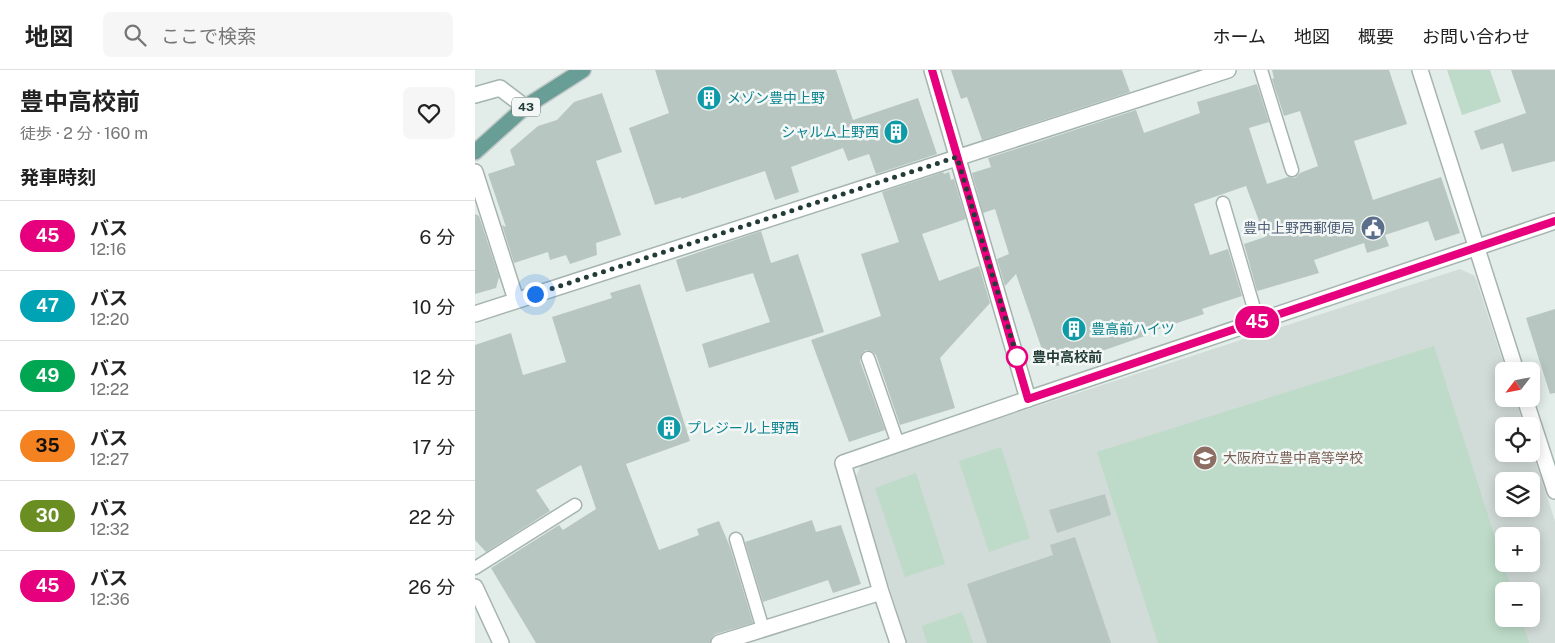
<!DOCTYPE html>
<html lang="ja">
<head>
<meta charset="utf-8">
<style>
	:root { --surface:#fff; --page:#f6f6f6; --text:#222; --muted:#767676; --line:#e0e0e0 }
	body { margin:0; font-family:"Public Sans","Noto Sans JP",sans-serif; background:var(--page); color:var(--text); height:100vh; display:flex; flex-direction:column; font-size:19px; white-space:nowrap }
	* { box-sizing:border-box; margin:0 }
	p { font-size:16px; color:var(--muted) }
	.icon { flex:none; width:28px; height:28px; fill:none; stroke:currentColor; stroke-width:2; stroke-linecap:round; stroke-linejoin:round }
	.map { position:relative; flex:1; overflow:hidden }
	.panel { display:flex; flex-direction:column; background:var(--surface); width:475px }
	.panel>* { flex:none }
	.badge { padding:0 10px; border-radius:16px; font-size:18px; line-height:32px }
	.needle { width:32px; rotate:238deg }
	.buttons { position:absolute; left:1020px; top:292px; display:grid; gap:10px }
	.buttons a { display:grid; place-items:center; width:45px; height:45px; border-radius:8px; background:var(--surface); box-shadow:0 2px 12px #0003; font-size:25px }
	.you { position:absolute; width:25px; height:25px; margin:-12px; border:4px solid #fff; border-radius:50%; background:#1a73e8; box-shadow:0 0 0 8px #1a73e833 }
	.map>.badge { position:absolute; translate:-50% -50%; box-shadow:0 0 0 2px #fff }
	h2 { padding:0 20px; font-size:19px; line-height:45px }
	.round { display:grid; place-items:center; flex:none; width:52px; height:52px; border-radius:8px; background:var(--page) }
	.overview { display:flex; align-items:center; justify-content:space-between; height:85px; padding:0 20px }
	h1 { font-size:24px; font-weight:700; line-height:38px }
	ul { padding:0; list-style:none }
	li { display:flex; align-items:center; gap:15px; height:70px; padding:0 20px; border-top:1px solid var(--line) }
	li div { flex:1 }
	li b { display:block; font-size:19px }
	li em { font-style:normal }
	li .badge { min-width:55px; font-weight:700; text-align:center }
	header { display:flex; align-items:center; gap:30px; box-sizing:border-box; height:70px; padding:0 25px; background:var(--surface); border-bottom:1px solid var(--line) }
	header strong { font-size:24px }
	nav { display:flex; gap:28px; margin-inline-start:auto; font-size:18px }
	.search { width:350px; height:45px; background:var(--page); display:flex; align-items:center; gap:12px; box-sizing:border-box; padding:0 18px; border-radius:8px; color:var(--muted); font-size:19px }
	main { display:flex; flex:1; min-height:0 }
	.map>svg:first-child { display:block }
	.built { fill:#d1dbd7; fill-rule:evenodd }
	.green { fill:#bddbc8 }
	.building { fill:#b8c6c2 }
	.lines { fill:none; stroke-linecap:round; stroke-linejoin:round }
	.service-casing { stroke:#a5b4af; stroke-width:15 }
	.minor-casing { stroke:#a5b4af; stroke-width:18 }
	.tertiary-casing { stroke:#a5b4af; stroke-width:18 }
	.primary-casing { stroke:#c1c8c7; stroke-width:18 }
	.service { stroke:#fff; stroke-width:12 }
	.minor { stroke:#fff; stroke-width:15 }
	.tertiary { stroke:#fff; stroke-width:15 }
	.primary { stroke:#699e96; stroke-width:15 }
	.line-casing { stroke:#fff; stroke-width:11 }
	.line { stroke:#e6007e; stroke-width:8 }
	.walk { stroke:#233c37; stroke-width:5; stroke-dasharray:0 9 }
	.stop-dot { fill:#fff; stroke:#e6007e; stroke-width:2.5 }
	.labels { text-anchor:middle; dominant-baseline:central; stroke-width:5; stroke-linejoin:round; paint-order:stroke }
	.shield { fill:#f3f8f6; stroke:#617470; stroke-width:1 }
	.shield-label { font-size:12px; font-weight:bold; fill:#233c37 }
	.culture-label { font-size:14px; fill:#0d838f; stroke:#f3f8f6; text-anchor:start }
	.service-label { font-size:14px; fill:#4e5e75; stroke:#f3f8f6; text-anchor:end }
	.stop-label { font-size:14px; font-weight:bold; fill:#233c37; stroke:#f3f8f6; text-anchor:start }
	.education-label { font-size:14px; fill:#785e54; stroke:#f3f8f6; text-anchor:start }
</style>
</head>
<body>
<header>
<strong>地図</strong>
<div class="search"><svg class="icon" aria-label="search" viewBox="0 0 24 24"><circle cx="10" cy="10" r="6"/><path d="M15 15l6 6"/></svg>ここで検索</div>
<nav><a>ホーム</a><a>地図</a><a>概要</a><a>お問い合わせ</a></nav>
</header>
<main>
<section class="panel">
<div class="overview"><div><h1>豊中高校前</h1><p>徒歩 · 2 分 · 160 m</p></div><a class="round"><svg class="icon" aria-label="heart" viewBox="0 0 24 24"><path d="M12 20l-8-8c-3-5 5-10 8-4 3-6 11-1 8 4z"/></svg></a></div>
<h2>発車時刻</h2>
<ul>
<li><span class="badge" style="background:#e6007e;color:#fff">45</span><div><b>バス</b><p>12:16</p></div><em>6 分</em></li>
<li><span class="badge" style="background:#00a3b4;color:#fff">47</span><div><b>バス</b><p>12:20</p></div><em>10 分</em></li>
<li><span class="badge" style="background:#00a651;color:#fff">49</span><div><b>バス</b><p>12:22</p></div><em>12 分</em></li>
<li><span class="badge" style="background:#f58220;color:#111">35</span><div><b>バス</b><p>12:27</p></div><em>17 分</em></li>
<li><span class="badge" style="background:#6b8e23;color:#fff">30</span><div><b>バス</b><p>12:32</p></div><em>22 分</em></li>
<li><span class="badge" style="background:#e6007e;color:#fff">45</span><div><b>バス</b><p>12:36</p></div><em>26 分</em></li>
</ul>
</section>
<div class="map">
<svg width="1080" height="573" viewBox="0 0 1080 573">
	<rect width="100%" height="100%" fill="#e2ece8"/>
	<!-- built -->
	<path class="built" d="M 985,199 L 1000,206 L 1031,301 L 1029,301 L 1029,329 L 1040,329 L 1049,356 L 1029,356 L 1029,384 L 1056,384 L 1056,378 L 1080,451 L 1080,573 L 432,573 L 380,409 L 387,393 ZM 1029,411 L 1056,411 L 1056,439 L 1029,439 ZM 1029,466 L 1056,466 L 1056,494 L 1029,494 ZM 1029,521 L 1056,521 L 1056,549 L 1029,549 Z"/>
	<!-- green -->
	<path class="green" d="M 972,0 L 1015,0 L 1026,32 L 987,45 Z
		M 959,276 L 1037,521 L 1029,521 L 1029,549 L 1046,549 L 1054,573 L 683,573 L 622,382 Z
		M 526,377 L 555,468 L 514,482 L 484,391 Z
		M 441,403 L 470,494 L 430,507 L 400,418 Z
		M 487,542 L 498,573 L 452,573 L 447,556 Z"/>
	<!-- building -->
	<path class="building" d="M 180,0 L 361,0 L 378,50 L 443,28 L 462,84 L 401,104 L 394,84 L 373,91 L 368,78 L 316,97 L 324,122 L 300,130 L 290,101 L 206,129 L 206,127 L 180,135 L 154,58 L 194,43 Z
		M 476,0 L 647,0 L 655,22 L 507,70 L 492,27 L 486,29 Z
		M 797,0 L 914,0 L 932,54 L 879,71 L 898,130 L 966,107 L 985,163 L 960,171 L 953,151 L 910,165 L 914,176 L 892,183 L 889,173 L 839,190 L 844,203 L 782,221 L 769,174 L 790,167 L 771,116 L 719,134 L 735,185 L 753,179 L 767,226 L 727,239 L 729,244 L 669,264 L 670,266 L 624,282 L 582,296 L 571,291 L 541,204 L 530,216 L 522,189 L 534,184 L 520,139 L 508,143 L 497,103 L 516,97 L 513,88 L 661,40 L 669,63 L 725,43 L 722,32 L 782,14 L 794,52 L 774,58 L 792,114 L 813,107 L 820,108 L 825,103 L 843,96 L 825,41 L 809,46 L 797,9 L 799,8 Z
		M 1036,0 L 1080,0 L 1080,91 L 1037,102 L 1028,73 L 1006,80 L 999,61 L 1051,43 Z
		M 127,23 L 147,82 L 121,91 L 146,165 L 121,173 L 122,185 L 95,194 L 91,185 L 75,190 L 73,182 L 39,193 L 27,155 L 31,157 L 13,104 L 40,95 L 35,80 L 63,56 L 82,50 L 99,32 Z
		M 468,102 L 469,104 L 474,102 L 476,110 L 479,109 L 491,149 L 447,164 L 464,211 L 504,196 L 515,233 L 465,288 L 480,338 L 425,355 L 401,285 L 398,282 L 391,280 L 387,283 L 385,291 L 410,360 L 374,372 L 336,270 L 406,246 L 386,184 L 424,172 L 407,122 Z
		M 0,144 L 4,146 L 24,207 L 21,218 L 0,224 Z
		M 286,161 L 296,193 L 323,184 L 349,262 L 234,298 L 227,274 L 295,252 L 278,203 L 211,222 L 201,190 Z
		M 165,214 L 215,371 L 151,394 L 184,480 L 224,465 L 222,459 L 244,451 L 255,477 L 278,553 L 241,564 L 237,567 L 235,573 L 61,573 L 16,498 L 84,455 L 88,460 L 121,439 L 106,395 L 61,420 L 75,441 L 11,482 L 0,470 L 0,275 L 36,263 L 48,305 L 91,292 L 77,247 L 137,228 L 135,223 Z
		M 1080,239 L 1080,323 L 1075,324 L 1051,248 Z
		M 630,424 L 636,445 L 582,463 L 574,440 Z
		M 337,450 L 341,462 L 366,455 L 386,514 L 358,523 L 353,510 L 288,532 L 270,472 Z
		M 600,467 L 636,573 L 512,573 L 492,514 L 578,485 L 575,475 Z"/>
	<g class="lines">
		<defs>
			<path id="service" d="M 786,0 L 817,100
				M 748,133 L 783,252
				M 393,288 L 423,374
				M 261,469 L 288,559
				M 0,498 L 100,435"/>
			<path id="minor" d="M 945,0 L 1041,301
				M 0,25 L 25,18 L 50,37
				M 0,102 L 41,230
				M 0,244 L 753,0
				M 1050,329 L 1080,421
				M 0,517 L 26,573
				M 406,522 L 423,573
				M 244,573 L 406,522 L 368,393 L 553,329"/>
			<path id="tertiary" d="M 457,0 L 553,329 L 1080,151"/>
			<path id="primary" d="M 0,82 L 50,37 L 108,0"/>
		</defs>
		<!-- service casing -->
		<use href="#service" class="service-casing"/>
		<!-- minor casing -->
		<use href="#minor" class="minor-casing"/>
		<!-- tertiary casing -->
		<use href="#tertiary" class="tertiary-casing"/>
		<!-- primary casing -->
		<use href="#primary" class="primary-casing"/>
		<!-- service -->
		<use href="#service" class="service"/>
		<!-- minor -->
		<use href="#minor" class="minor"/>
		<!-- tertiary -->
		<use href="#tertiary" class="tertiary"/>
		<!-- primary -->
		<use href="#primary" class="primary"/>
	</g>
	<g class="lines">
		<defs>
			<path id="line" d="M 457,0 L 553,329 L 1080,151"/>
		</defs>
		<!-- line casing -->
		<use href="#line" class="line-casing"/>
		<!-- line -->
		<use href="#line" class="line"/>
		<!-- walk -->
		<path class="walk" d="M 60,224 L 482,87 L 542,287"/>
	</g>
	<!-- icons -->
	<defs>
		<symbol id="building-disc" viewBox="-11 -11 22 22"><circle r="9.5" fill="#0f9aa8" stroke="#f3f8f6"/><path d="M-4-6H4V6H1V3H-1V6H-4ZM-2.5-4.3h1.7v1.8h-1.7ZM.8-4.3h1.7v1.8H.8ZM-2.5-1h1.7V.8h-1.7ZM.8-1h1.7V.8H.8Z" fill="#fff"/></symbol>
		<symbol id="civic-disc" viewBox="-11 -11 22 22"><circle r="9.5" fill="#5c6f8a" stroke="#f3f8f6"/><path d="M-.6-6.5H3V-4.5H.6V-3L4-1V1h2V6H-6V1h2V-1L-.6-3ZM-1.2 2.5V6h2.4V2.5Z" fill="#fff"/></symbol>
		<symbol id="school-disc" viewBox="-11 -11 22 22"><circle r="9.5" fill="#8d6e63" stroke="#f3f8f6"/><path d="M0-5L7-2L0 1L-7-2ZM-4 1L0 2.5L4 1V4Q0 6-4 4Z" fill="#fff"/></symbol>
	</defs>
	<g fill-rule="evenodd">
		<use href="#building-disc" x="220" y="14" width="28" height="28"/>
		<use href="#building-disc" x="407" y="48" width="28" height="28"/>
		<use href="#civic-disc" x="884" y="144" width="28" height="28"/>
		<use href="#building-disc" x="585" y="245" width="28" height="28"/>
		<use href="#building-disc" x="180" y="344" width="28" height="28"/>
		<use href="#school-disc" x="716" y="374" width="28" height="28"/>
	</g>
	<!-- markers -->
	<circle class="stop-dot" cx="542" cy="287" r="10"/>
	<g class="labels">
		<!-- shield labels -->
		<rect class="shield" x="37" y="27.5" width="28" height="19" rx="4"/>
		<g class="shield-label">
			<text x="51" y="37">43</text>
		</g>
		<!-- culture labels -->
		<g class="culture-label">
			<text x="252" y="28">メゾン豊中上野</text>
			<text x="404" y="62" text-anchor="end">シャルム上野西</text>
			<text x="616" y="259">豊高前ハイツ</text>
			<text x="212" y="358">プレジール上野西</text>
		</g>
		<!-- service labels -->
		<g class="service-label">
			<text x="880" y="158">豊中上野西郵便局</text>
		</g>
		<!-- stop labels -->
		<g class="stop-label">
			<text x="557" y="287">豊中高校前</text>
		</g>
		<!-- education labels -->
		<g class="education-label">
			<text x="748" y="388">大阪府立豊中高等学校</text>
		</g>
	</g>
</svg>
<div class="buttons">
<a><svg class="needle" viewBox="-14 -14 28 28"><path d="M0-13l5 13h-10z" fill="#e53935"/><path d="M0 13l5-13h-10z" fill="#767676"/></svg></a>
<a><svg class="icon" aria-label="locate" viewBox="0 0 24 24"><circle cx="12" cy="12" r="6"/><path d="M12 2v4M12 18v4M2 12h4M18 12h4"/></svg></a>
<a><svg class="icon" aria-label="layers" viewBox="0 0 24 24"><path d="M12 4l9 5-9 5-9-5zM3 14l9 5 9-5"/></svg></a>
<a>+</a>
<a>−</a>
</div>
<div class="you" style="left:60px;top:224px"></div>
<b class="badge" style="left:782px;top:252px;background:#e6007e;color:#fff">45</b>
</div>
</main>
</body>
</html>
